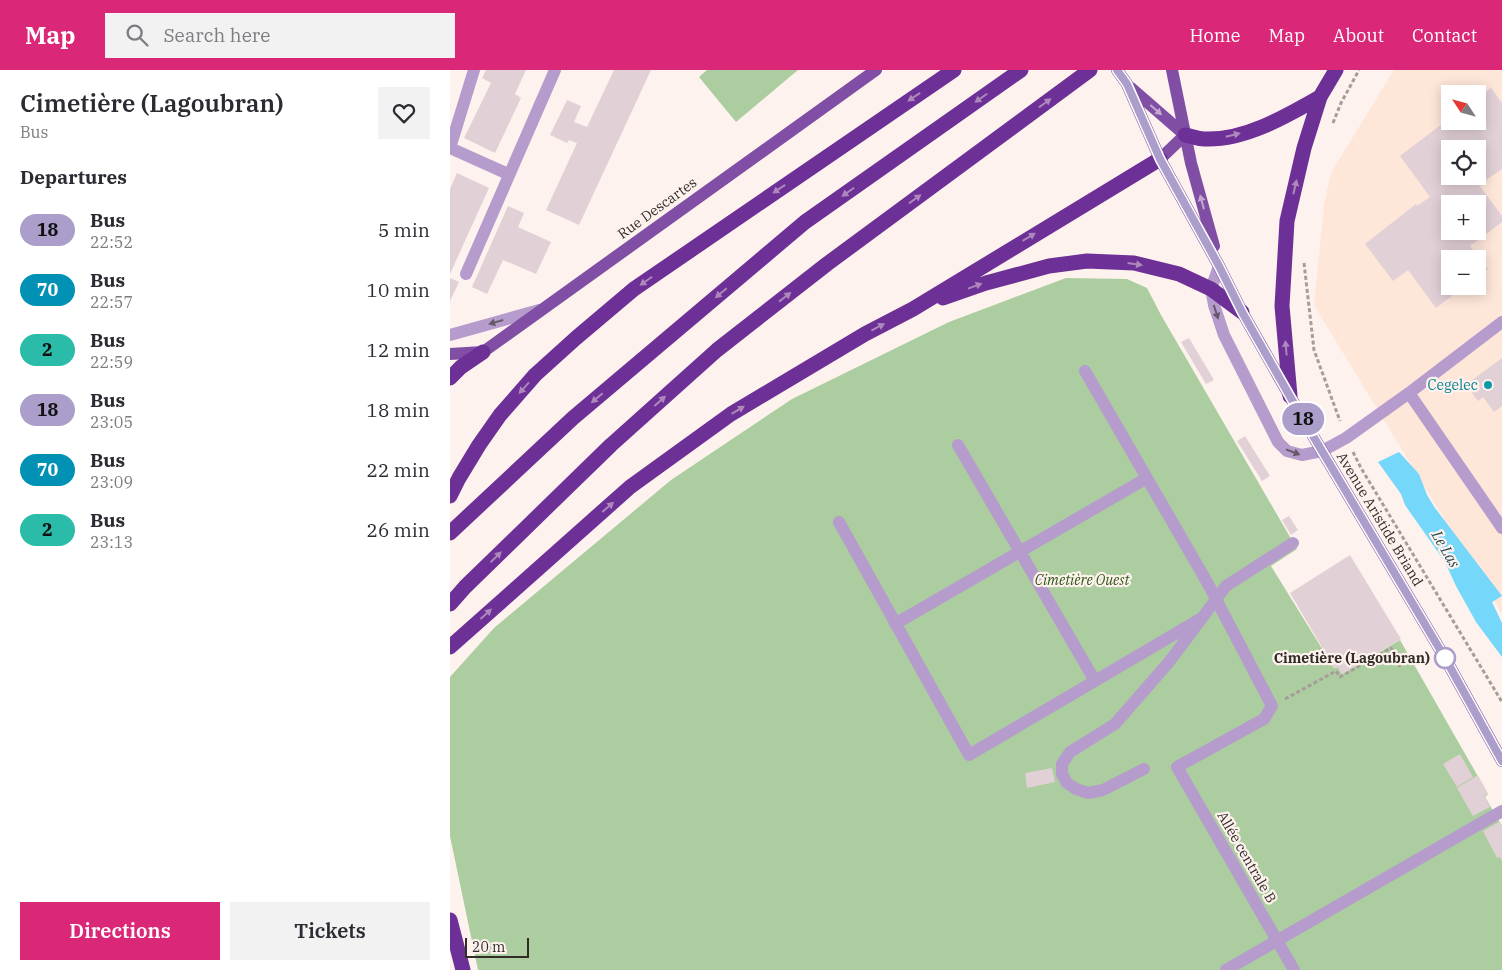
<!DOCTYPE html>
<html lang="en">
<head>
<meta charset="utf-8">
<style>
	:root { --surface:#fff; --page:#f2f2f3; --text:#2b2b33; --muted:#7c7c81; --accent:#db2777 }
	body { margin:0; font-family:"IBM Plex Serif",serif; background:var(--page); color:var(--text); height:100vh; display:flex; flex-direction:column; font-size:19px; white-space:nowrap }
	* { box-sizing:border-box; margin:0 }
	p { font-size:16px; color:var(--muted) }
	.icon { flex:none; width:28px; height:28px; fill:none; stroke:currentColor; stroke-width:2; stroke-linecap:round; stroke-linejoin:round }
	.map { position:relative; flex:1; overflow:hidden }
	.side { display:flex; flex-direction:column; background:var(--surface); width:450px }
	.side>* { flex:none }
	.badge { padding:0 10px; border-radius:16px; font-size:18px; line-height:32px }
	.needle { width:32px; rotate:306deg }
	.fabs { position:absolute; left:991px; top:15px; display:grid; gap:10px }
	.fabs a { display:grid; place-items:center; width:45px; height:45px; border-radius:0px; background:var(--surface); box-shadow:0 2px 12px #0003; font-size:25px }
	.scale { position:absolute; left:15px; bottom:12px; width:64px; box-sizing:border-box; padding-left:5px; border:2px solid #322c29; border-top:0; font-size:14px; line-height:18px; white-space:nowrap; color:#322c29; -webkit-text-stroke:4px #fdf2ed; paint-order:stroke }
	.map>.badge { position:absolute; translate:-50% -50%; box-shadow:0 0 0 2px #fff }
	h2 { padding:0 20px; font-size:19px; line-height:45px }
	.round { display:grid; place-items:center; flex:none; width:52px; height:52px; border-radius:0px; background:var(--page) }
	.headline { display:flex; align-items:center; justify-content:space-between; height:85px; padding:0 20px }
	h1 { font-size:24px; font-weight:600; line-height:38px }
	.primary-button { display:flex; gap:10px; margin-top:auto; padding:10px 20px }
	.primary-button a { flex:1; height:58px; border-radius:0px; background:var(--accent); color:#fff; font-size:20px; font-weight:600; line-height:58px; text-align:center }
	.primary-button a+a { background:var(--page); color:var(--text) }
	ul { padding:0; list-style:none }
	li { display:flex; align-items:center; gap:15px; height:60px; padding:0 20px }
	li div { flex:1 }
	li b { display:block; font-size:19px }
	li em { font-style:normal }
	li .badge { min-width:55px; font-weight:700; text-align:center }
	header { display:flex; align-items:center; gap:30px; box-sizing:border-box; height:70px; padding:0 25px; background:var(--accent); color:#fff }
	header strong { font-size:24px }
	nav { display:flex; gap:28px; margin-inline-start:auto; font-size:18px }
	.search { width:350px; height:45px; background:var(--page); display:flex; align-items:center; gap:12px; box-sizing:border-box; padding:0 18px; border-radius:0px; color:var(--muted); font-size:19px }
	main { display:flex; flex:1; min-height:0 }
	.map>svg:first-child { display:block }
	.built { fill:#fee6d9; fill-rule:evenodd }
	.green { fill:#accd9f }
	.water { fill:#75d7f9 }
	.building { fill:#e2d0d7; fill-rule:evenodd }
	.lines { fill:none; stroke-linecap:round; stroke-linejoin:round }
	.path { stroke:#a69d99; stroke-width:3; stroke-dasharray:4 2.5; stroke-linecap:butt }
	.minor { stroke:#b69ccc; stroke-width:12 }
	.major { stroke:#804fa5; stroke-width:12 }
	.highway { stroke:#6d3096; stroke-width:15 }
	.oneway { fill:#ae87bd }
	.oneway2 { fill:#c5a9cd }
	.oneway3 { fill:#67596a }
	.line-casing { stroke:#fff; stroke-width:11 }
	.line { stroke:#ab9ecb; stroke-width:8 }
	.culture-dot { fill:#0f9aa8; stroke:#fdf2ed; stroke-width:2 }
	.stop-dot { fill:#fff; stroke:#ab9ecb; stroke-width:2.5 }
	.labels { text-anchor:middle; dominant-baseline:central; stroke-width:4.5; stroke-linejoin:round; paint-order:stroke }
	.street-label { font-size:14px; fill:#322c29; stroke:#fdf2ed }
	.culture-label { font-size:14px; fill:#0d838f; stroke:#fdf2ed; text-anchor:end }
	.park-label { font-size:14px; font-style:italic; fill:#2d5816; stroke:#fdf2ed }
	.stop-label { font-size:14px; font-weight:bold; fill:#322c29; stroke:#fdf2ed; text-anchor:end }
	.water-label { font-size:15px; font-style:italic; fill:#1b4755; stroke:#fdf2ed }
</style>
</head>
<body>
<header>
<strong>Map</strong>
<div class="search"><svg class="icon" aria-label="search" viewBox="0 0 24 24"><circle cx="10" cy="10" r="6"/><path d="M15 15l6 6"/></svg>Search here</div>
<nav><a>Home</a><a>Map</a><a>About</a><a>Contact</a></nav>
</header>
<main>
<section class="side">
<div class="headline"><div><h1>Cimetière (Lagoubran)</h1><p>Bus</p></div><a class="round"><svg class="icon" aria-label="heart" viewBox="0 0 24 24"><path d="M12 20l-8-8c-3-5 5-10 8-4 3-6 11-1 8 4z"/></svg></a></div>
<h2>Departures</h2>
<ul>
<li><span class="badge" style="background:#ab9ecb;color:#111">18</span><div><b>Bus</b><p>22:52</p></div><em>5 min</em></li>
<li><span class="badge" style="background:#0091b5;color:#fff">70</span><div><b>Bus</b><p>22:57</p></div><em>10 min</em></li>
<li><span class="badge" style="background:#2abca8;color:#111">2</span><div><b>Bus</b><p>22:59</p></div><em>12 min</em></li>
<li><span class="badge" style="background:#ab9ecb;color:#111">18</span><div><b>Bus</b><p>23:05</p></div><em>18 min</em></li>
<li><span class="badge" style="background:#0091b5;color:#fff">70</span><div><b>Bus</b><p>23:09</p></div><em>22 min</em></li>
<li><span class="badge" style="background:#2abca8;color:#111">2</span><div><b>Bus</b><p>23:13</p></div><em>26 min</em></li>
</ul>
<div class="primary-button"><a>Directions</a><a>Tickets</a></div>
</section>
<div class="map">
<svg width="1052" height="900" viewBox="0 0 1052 900">
	<rect width="100%" height="100%" fill="#fdf2ed"/>
	<!-- built -->
	<path class="built" d="M 944,0 L 1052,0 L 1052,544 L 864,235 L 874,135 L 881,103 ZM 1000,24 L 1028,24 L 1028,51 L 1000,51 ZM 1000,79 L 1028,79 L 1028,106 L 1000,106 ZM 1000,134 L 1028,134 L 1028,161 L 1000,161 ZM 1000,189 L 1028,189 L 1028,216 L 1000,216 Z"/>
	<!-- green -->
	<path class="green" d="M 257,0 L 348,0 L 286,52 L 249,7 Z
		M 616,208 L 677,209 L 697,218 L 711,245 L 847,479 L 821,496 L 884,598 L 888,597 L 892,604 L 950,570 L 1038,724 L 1035,727 L 1052,756 L 1052,900 L 28,900 L 0,766 L 0,607 L 44,558 L 221,410 L 342,329 L 499,252 Z"/>
	<!-- water -->
	<path class="water" d="M 949,382 L 969,404 L 977,425 L 985,438 L 1052,526 L 1042,532 L 1052,553 L 1052,587 L 1026,552 L 1006,516 L 995,492 L 955,435 L 951,424 L 928,392 Z"/>
	<!-- building -->
	<path class="building" d="M 36,0 L 76,0 L 65,24 L 71,28 L 45,83 L 14,68 L 41,13 L 32,8 Z
		M 164,0 L 201,0 L 129,155 L 96,140 L 127,73 L 119,70 L 117,73 L 100,65 L 117,30 L 131,36 L 124,52 L 137,57 Z
		M 1041,18 L 1052,33 L 1052,99 L 1029,115 L 1052,146 L 1052,152 L 1020,176 L 1038,199 L 1028,207 L 1028,189 L 1000,189 L 1000,216 L 1015,216 L 986,238 L 958,200 L 943,211 L 915,174 L 966,134 L 967,136 L 980,127 L 950,86 L 1000,48 L 1000,51 L 1028,51 L 1028,27 ZM 1000,79 L 1028,79 L 1028,106 L 1000,106 ZM 1000,134 L 1028,134 L 1028,161 L 1000,161 Z
		M 7,103 L 39,118 L 0,204 L 0,119 Z
		M 58,136 L 74,143 L 68,157 L 101,172 L 86,204 L 53,190 L 37,224 L 22,217 Z
		M 0,208 L 9,212 L 0,231 Z
		M 739,268 L 764,310 L 756,314 L 731,272 Z
		M 1052,288 L 1052,336 L 1044,342 L 1033,327 L 1028,331 L 1022,323 L 1026,319 L 1021,311 Z
		M 795,366 L 820,406 L 812,411 L 787,371 Z
		M 839,446 L 848,460 L 841,465 L 832,450 Z
		M 900,485 L 951,569 L 892,604 L 888,597 L 884,598 L 840,523 Z
		M 1010,684 L 1023,707 L 1007,717 L 993,694 Z
		M 602,698 L 605,712 L 577,718 L 575,703 Z
		M 1028,705 L 1038,724 L 1034,726 L 1040,737 L 1023,746 L 1007,718 Z
		M 1049,752 L 1052,757 L 1052,791 L 1050,787 L 1047,788 L 1033,761 Z"/>
	<g class="lines">
		<!-- path -->
		<path class="path" d="M 883,53 L 891,33 L 909,0
			M 854,193 L 864,280 L 890,351
			M 903,382 L 911,398 L 1052,632
			M 835,629 L 886,601 L 890,607 L 941,578 L 950,597"/>
		<!-- minor -->
		<path class="minor" d="M 0,78 L 24,0
			M 0,78 L 58,104
			M 769,196 L 761,219 L 764,235 L 774,265 L 828,372 L 837,381 L 852,385 L 872,381 L 896,368 L 959,323 L 1052,252
			M 16,204 L 105,0
			M 0,265 L 89,240
			M 635,301 L 757,512 L 822,636 L 814,649 L 727,697 L 844,900
			M 959,323 L 1052,458
			M 508,375 L 645,611
			M 389,452 L 519,685 L 752,548
			M 445,554 L 697,408
			M 694,699 L 653,720 L 638,723 L 626,719 L 617,713 L 612,704 L 612,694 L 620,682 L 665,654 L 719,592 L 776,516 L 843,473
			M 776,900 L 1052,741"/>
		<!-- major -->
		<path class="major" d="M 667,0 L 677,14 L 710,89 L 769,196 L 792,242 L 850,344 L 995,588 L 1052,691
			M 722,0 L 741,93 L 764,176
			M 681,18 L 735,65 L 710,89
			M 0,284 L 33,282 L 426,0"/>
		<!-- highway -->
		<path class="highway" d="M 735,65 C 741,66 748,69 754,69 C 794,71 837,46 870,27
			M 493,228 L 536,213 L 599,196 L 637,191 L 684,193 L 729,204 L 761,219 L 792,242
			M 0,308 L 11,297 L 33,282
			M 840,326 L 832,236 L 837,151 L 854,78 L 870,27 L 886,0
			M 0,426 L 9,408 L 29,375 L 50,345 L 85,305 L 126,268 L 184,219 L 504,0
			M 0,463 L 123,348 L 355,152 L 571,0
			M 0,534 L 15,517 L 161,375 L 267,280 L 377,194 L 640,0
			M 0,577 L 180,417 L 281,344 L 415,264 L 463,239 L 710,89
			M 0,850 L 13,900"/>
	</g>
	<!-- one-way arrows -->
	<defs><path id="oneway-solid" d="M-6-.8H1V-3.2L6.5 0L1 3.2V.8H-6Z" transform="scale(1.25)"/></defs>
	<g class="oneway">
		<use href="#oneway-solid" transform="translate(464 27) rotate(146)"/>
		<use href="#oneway-solid" transform="translate(531 28) rotate(145)"/>
		<use href="#oneway-solid" transform="translate(595 33) rotate(-36)"/>
		<use href="#oneway-solid" transform="translate(783 65) rotate(-14)"/>
		<use href="#oneway-solid" transform="translate(845 117) rotate(-77)"/>
		<use href="#oneway-solid" transform="translate(329 119) rotate(146)"/>
		<use href="#oneway-solid" transform="translate(398 122) rotate(145)"/>
		<use href="#oneway-solid" transform="translate(465 129) rotate(-36)"/>
		<use href="#oneway-solid" transform="translate(579 167) rotate(-31)"/>
		<use href="#oneway-solid" transform="translate(685 194) rotate(8)"/>
		<use href="#oneway-solid" transform="translate(196 211) rotate(145)"/>
		<use href="#oneway-solid" transform="translate(525 216) rotate(-20)"/>
		<use href="#oneway-solid" transform="translate(271 223) rotate(140)"/>
		<use href="#oneway-solid" transform="translate(335 227) rotate(-38)"/>
		<use href="#oneway-solid" transform="translate(428 257) rotate(-28)"/>
		<use href="#oneway-solid" transform="translate(836 278) rotate(-95)"/>
		<use href="#oneway-solid" transform="translate(74 318) rotate(132)"/>
		<use href="#oneway-solid" transform="translate(147 328) rotate(140)"/>
		<use href="#oneway-solid" transform="translate(210 331) rotate(-42)"/>
		<use href="#oneway-solid" transform="translate(288 340) rotate(-31)"/>
		<use href="#oneway-solid" transform="translate(158 437) rotate(-41)"/>
		<use href="#oneway-solid" transform="translate(46 487) rotate(-44)"/>
		<use href="#oneway-solid" transform="translate(36 544) rotate(-42)"/>
	</g>
	<g class="oneway2">
		<use href="#oneway-solid" transform="translate(706 40) rotate(41)"/>
		<use href="#oneway-solid" transform="translate(752 132) rotate(-105)"/>
	</g>
	<g class="oneway3">
		<use href="#oneway-solid" transform="translate(766 242) rotate(72)"/>
		<use href="#oneway-solid" transform="translate(46 252) rotate(164)"/>
		<use href="#oneway-solid" transform="translate(843 382) rotate(21)"/>
	</g>
	<g class="lines">
		<defs>
			<path id="line" d="M 667,0 L 677,14 L 710,89 L 769,196 L 792,242 L 850,344 L 995,588 L 1052,691"/>
		</defs>
		<!-- line casing -->
		<use href="#line" class="line-casing"/>
		<!-- line -->
		<use href="#line" class="line"/>
	</g>
	<!-- markers -->
	<circle class="culture-dot" cx="1038" cy="315" r="5"/>
	<circle class="stop-dot" cx="995" cy="588" r="10"/>
	<g class="labels">
		<!-- street labels -->
		<g class="street-label">
			<text transform="translate(207 138) rotate(-36)">Rue Descartes</text>
			<text transform="translate(930 449) rotate(59)">Avenue Aristide Briand</text>
			<text transform="translate(797 787) rotate(60)">Allée centrale B</text>
		</g>
		<!-- culture labels -->
		<g class="culture-label">
			<text x="1028" y="315">Cegelec</text>
		</g>
		<!-- park labels -->
		<g class="park-label">
			<text x="632" y="510">Cimetière Ouest</text>
		</g>
		<!-- stop labels -->
		<g class="stop-label">
			<text x="980" y="588">Cimetière (Lagoubran)</text>
		</g>
		<!-- water labels -->
		<g class="water-label">
			<text transform="translate(996 479) rotate(60)">Le Las</text>
		</g>
	</g>
</svg>
<div class="fabs">
<a><svg class="needle" viewBox="-14 -14 28 28"><path d="M0-13l5 13h-10z" fill="#e53935"/><path d="M0 13l5-13h-10z" fill="#7c7c81"/></svg></a>
<a><svg class="icon" aria-label="locate" viewBox="0 0 24 24"><circle cx="12" cy="12" r="6"/><path d="M12 2v4M12 18v4M2 12h4M18 12h4"/></svg></a>
<a>+</a>
<a>−</a>
</div>
<div class="scale">20 m</div>
<b class="badge" style="left:853px;top:349px;background:#ab9ecb;color:#111">18</b>
</div>
</main>
</body>
</html>
